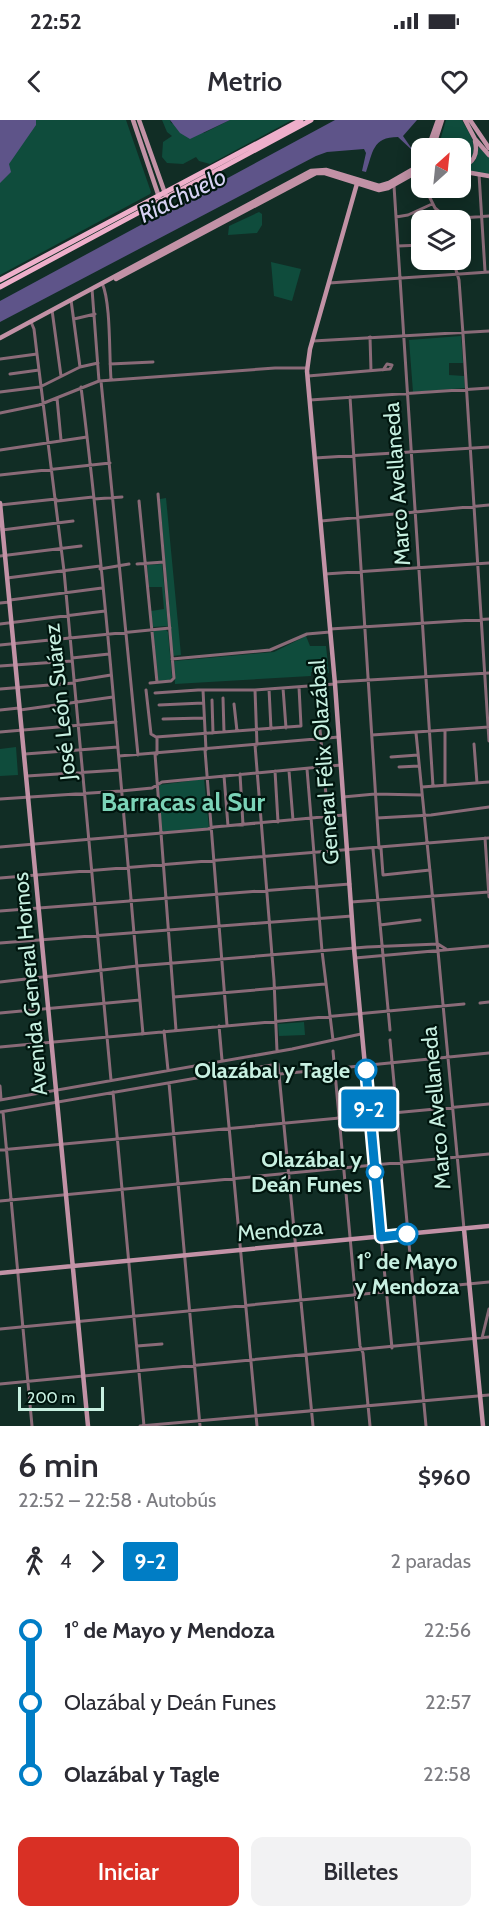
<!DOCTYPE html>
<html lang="es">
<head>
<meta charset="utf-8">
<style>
	:root { --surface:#fff; --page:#f2f2f3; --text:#2b2b33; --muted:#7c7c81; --accent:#d93025 }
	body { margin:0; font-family:Cabin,sans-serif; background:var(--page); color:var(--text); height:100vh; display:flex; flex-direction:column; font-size:22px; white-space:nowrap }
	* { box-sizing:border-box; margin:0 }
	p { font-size:20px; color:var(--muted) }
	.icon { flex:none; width:33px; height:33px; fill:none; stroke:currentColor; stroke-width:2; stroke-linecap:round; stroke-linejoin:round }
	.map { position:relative; height:1306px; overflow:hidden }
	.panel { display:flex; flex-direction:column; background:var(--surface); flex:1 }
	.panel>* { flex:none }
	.badge { padding:0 12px; border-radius:4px; font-size:21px; line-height:39px }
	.needle { width:39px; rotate:27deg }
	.tools { position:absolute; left:411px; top:18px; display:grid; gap:12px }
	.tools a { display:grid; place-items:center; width:60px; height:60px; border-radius:12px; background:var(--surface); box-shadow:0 3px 15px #0003; font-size:30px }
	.scale { position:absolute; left:18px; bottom:15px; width:86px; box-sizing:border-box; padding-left:6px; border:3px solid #c7f0e1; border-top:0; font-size:16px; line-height:21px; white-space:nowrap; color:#c7f0e1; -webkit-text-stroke:4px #00150e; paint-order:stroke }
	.map>.badge { position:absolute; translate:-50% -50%; box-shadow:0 0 0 3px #fff }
	.legs { display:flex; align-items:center; gap:9px; height:66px; padding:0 18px; font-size:20px }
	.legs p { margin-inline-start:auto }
	.overview { display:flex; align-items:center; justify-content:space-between; height:102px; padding:0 18px }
	h1 { font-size:33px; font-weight:600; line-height:45px }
	.primary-button { display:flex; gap:12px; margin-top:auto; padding:12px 18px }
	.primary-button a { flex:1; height:69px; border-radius:12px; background:var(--accent); color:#fff; font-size:24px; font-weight:600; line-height:69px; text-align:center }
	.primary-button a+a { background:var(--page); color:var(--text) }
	ul { padding:0 18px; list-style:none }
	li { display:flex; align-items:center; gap:21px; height:72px; font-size:22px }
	li i { display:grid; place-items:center; width:9px; height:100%; margin:0 8px; background:currentColor }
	li i::after { content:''; width:15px; height:15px; margin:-8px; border:4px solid; border-radius:50%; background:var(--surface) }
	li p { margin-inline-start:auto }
	li:first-child i { background:linear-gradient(#0000 50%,currentColor 0) }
	li:last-child i { background:linear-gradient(currentColor 50%,#0000 0) }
	.status { display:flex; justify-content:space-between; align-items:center; height:42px; padding:0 30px; background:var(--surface); direction:ltr }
	.status svg { height:16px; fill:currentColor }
	header { display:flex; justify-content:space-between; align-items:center; height:78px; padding:0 18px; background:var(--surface); font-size:27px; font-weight:600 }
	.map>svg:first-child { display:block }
	.green { fill:#0f4c3c }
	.water { fill:#5e5489 }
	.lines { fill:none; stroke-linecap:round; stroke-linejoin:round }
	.street { stroke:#8a6b78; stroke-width:3 }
	.secondary { stroke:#c292a6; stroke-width:4.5 }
	.primary { stroke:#eeafca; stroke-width:5 }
	.line-1-casing { stroke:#fff; stroke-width:14 }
	.line-1 { stroke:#007dc5; stroke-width:9 }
	.stop-1-dot { fill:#fff; stroke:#007dc5; stroke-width:3 }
	.labels { text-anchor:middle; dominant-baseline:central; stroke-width:4.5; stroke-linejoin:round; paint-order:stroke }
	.street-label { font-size:22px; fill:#c7f0e1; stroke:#00150e }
	.stop-label { font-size:22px; font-weight:bold; fill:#c7f0e1; stroke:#00150e; text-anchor:end }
	.water-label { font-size:24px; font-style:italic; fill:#d6d2f3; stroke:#00150e }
	.quarter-label { font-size:26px; font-weight:bold; fill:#7bd3b7; stroke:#00150e }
</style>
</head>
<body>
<div class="status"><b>22:52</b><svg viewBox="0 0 49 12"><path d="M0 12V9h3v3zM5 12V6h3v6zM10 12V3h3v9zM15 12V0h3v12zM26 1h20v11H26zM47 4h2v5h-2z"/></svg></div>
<header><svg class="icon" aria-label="back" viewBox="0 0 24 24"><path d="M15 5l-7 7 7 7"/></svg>Metrio<svg class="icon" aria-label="heart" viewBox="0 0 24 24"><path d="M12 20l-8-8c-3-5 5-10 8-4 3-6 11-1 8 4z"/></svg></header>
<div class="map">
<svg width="489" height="1306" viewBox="0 0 489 1306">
	<rect width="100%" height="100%" fill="#112d25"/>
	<!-- green -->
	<path class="green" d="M 0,0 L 126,0 L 151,72 L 150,74 L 0,155 Z
		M 162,0 L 170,0 L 171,3 L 204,13 L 230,0 L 292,0 L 210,44 L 199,41 L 196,37 L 183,44 L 167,43 L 162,37 L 163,22 L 172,16 L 167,12 Z
		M 446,0 L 462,0 C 469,14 477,20 472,39 L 461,46 L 460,28 L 438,28 Z
		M 479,27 L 489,37 L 489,55 L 461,50 L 475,41 Z
		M 259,92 L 262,94 L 262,105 L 257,113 L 228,115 L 229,106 Z
		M 271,142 L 301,149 L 292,181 L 274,176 Z
		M 461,216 L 463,243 L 449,243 L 449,255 L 464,256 L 465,268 L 413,272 L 409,220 Z
		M 166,378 L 181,535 L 173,536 L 160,379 Z
		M 162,444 L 168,506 L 153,507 L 151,491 L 164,489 L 162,467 L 149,467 L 147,445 Z
		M 165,509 L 168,512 L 172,557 L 170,560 L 158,561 L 153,511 Z
		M 306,516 L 310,526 L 326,526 L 329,553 L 311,552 L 311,556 L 175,564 L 174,541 L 274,532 Z
		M 16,627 L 18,655 L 0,656 L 0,629 Z
		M 204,659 L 209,708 L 162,712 L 159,665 Z
		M 304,902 L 305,915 L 279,916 L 278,904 Z"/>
	<!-- water -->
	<path class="water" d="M 0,0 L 36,0 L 36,5 L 9,44 L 11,52 L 0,63 Z
		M 170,0 L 230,0 L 190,19 L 180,13 Z
		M 335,0 L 417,0 L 403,16 L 414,32 L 416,38 L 413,31 L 398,17 C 372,17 373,33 366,52 L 362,51 L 366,33 L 364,29 L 327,32 L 316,36 L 0,202 L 0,181 Z"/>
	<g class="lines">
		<!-- street -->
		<path class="street" d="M 418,50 L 422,59
			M 479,54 L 485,151
			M 394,66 L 433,666
			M 425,68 L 435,88 L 449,100
			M 396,97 L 408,95 L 432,84
			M 448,99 L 489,96
			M 398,126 L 422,125
			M 453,140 L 459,160 L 463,214 L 489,621
			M 102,163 C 111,182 109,235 111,259
			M 329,163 L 489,152
			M 92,169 L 99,261
			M 71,180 L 80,247
			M 52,190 L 61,256
			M 74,199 L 95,194
			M 31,202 L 34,209 L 37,234 L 64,451 L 111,960
			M 370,217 L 371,251
			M 313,221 L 489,211
			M 0,239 L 37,234
			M 110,244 L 153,242
			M 10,254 L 39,250
			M 308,256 L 390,249 L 392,245 L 387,244 L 383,250
			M 101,261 L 138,635
			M 81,267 C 108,482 123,698 143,914
			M 0,272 L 40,267 L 80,247 L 98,243
			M 350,277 L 379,728
			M 57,278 L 61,320
			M 310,280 L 489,268
			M 0,293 L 39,285 L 99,261 L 275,248 L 307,248
			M 0,330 L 87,317
			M 315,338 L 489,327
			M 0,355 L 110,343
			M 94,379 L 122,377
			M 56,381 L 93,377
			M 139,381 L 157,562
			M 0,385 L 56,379
			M 321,401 L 489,385
			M 2,410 L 73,401
			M 0,436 L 81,426
			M 137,444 L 164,442
			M 100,449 L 129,444
			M 325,454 L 489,443
			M 7,458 L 100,446
			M 10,480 L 102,468
			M 0,483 L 10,482
			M 0,504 L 105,491
			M 330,509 L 489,499
			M 0,525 L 170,508
			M 72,538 L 109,534
			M 172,539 L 270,530 L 307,514 L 330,512
			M 0,546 L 72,541
			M 74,561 L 111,555
			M 335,562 L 489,553
			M 150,563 L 171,561 L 174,558 L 158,374
			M 316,566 L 328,697
			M 283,568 L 286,608
			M 0,569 L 74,563
			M 269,569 L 271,609
			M 146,570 L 151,614 L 156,617 L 301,606 L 299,567
			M 203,570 L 206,630
			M 255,570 L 257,625
			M 155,573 L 198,570 L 255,570 L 335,564
			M 223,578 L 224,612
			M 212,580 L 213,613
			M 234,584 L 237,611
			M 159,585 L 203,583
			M 0,590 L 19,588
			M 20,590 L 113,577
			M 163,599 L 204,598
			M 0,612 L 116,602
			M 416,613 L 438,831 L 464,1109
			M 372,615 L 489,607
			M 157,617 L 157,634
			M 474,624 L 477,663
			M 255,625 L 274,860 L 277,931
			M 205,630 L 227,905
			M 25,634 L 118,627
			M 155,634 L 176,910
			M 119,636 L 339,617
			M 391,637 L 418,635
			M 399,647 L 419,646
			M 307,649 L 322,831 L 333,920
			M 275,651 L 278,702
			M 289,651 L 293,700
			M 240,654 L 243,705
			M 27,656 L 120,650
			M 224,656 L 228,706
			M 445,665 L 445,611
			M 422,667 L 489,662
			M 343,677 L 375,674 L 422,675
			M 0,679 L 121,671 L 152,668 L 162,662 L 341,645
			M 377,698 L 431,695 L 489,687
			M 485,718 L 489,777
			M 0,727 L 208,709 L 214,707 L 344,695
			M 381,728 L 383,755 L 430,750
			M 373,729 L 390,910
			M 0,758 L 489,718
			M 351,782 L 489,772
			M 0,791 L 350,764
			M 380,805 L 420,800
			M 0,823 L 352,796
			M 355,838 L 489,826
			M 0,862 L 137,846 L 367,827 L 438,824 L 446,829
			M 174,877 L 325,864
			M 480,883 L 489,882
			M 0,893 L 140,880
			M 219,906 L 222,940
			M 164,911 L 168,950
			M 390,920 L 426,1306
			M 0,927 L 464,884
			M 333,931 L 360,1226 L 363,1233 L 370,1306
			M 224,953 L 257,1306
			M 280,954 L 489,933
			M 169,963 L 200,1306
			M 0,966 L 1,979
			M 113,972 L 144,1306
			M 0,980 L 292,929 L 361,914
			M 0,992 L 278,944 L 313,1306
			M 3,992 L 32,1306
			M 0,1030 L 489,984
			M 0,1081 L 489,1034
			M 381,1117 L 392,1228
			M 0,1209 L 489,1162
			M 482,1218 L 489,1189
			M 137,1226 L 162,1224
			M 0,1264 L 489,1217
			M 140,1306 L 489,1275"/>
		<!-- secondary -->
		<path class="secondary" d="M 133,0 L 159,77
			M 139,0 L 166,76
			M 465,0 L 475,19 L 489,35
			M 470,0 L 489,28
			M 428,28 L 438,0
			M 433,28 L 442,0
			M 460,47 C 474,44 478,34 475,21
			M 460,51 L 489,56
			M 358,60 L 310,229 L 307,251 L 335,564 L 354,828 L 381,1117
			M 116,159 L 316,53 L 325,53 L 379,70 L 388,68 L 422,49
			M 0,218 L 311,51 L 326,50 L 379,66 L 389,63 L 422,44
			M 0,383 L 88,1306
			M 464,1109 L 483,1306
			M 0,1153 L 489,1106"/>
		<!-- primary -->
		<path class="primary" d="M 0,160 L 301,0
			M 0,167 L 311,0"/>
	</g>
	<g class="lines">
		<defs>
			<path id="line-1" d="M 366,950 L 381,1117 L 407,1114"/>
		</defs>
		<!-- line-1 casing -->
		<use href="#line-1" class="line-1-casing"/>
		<!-- line-1 -->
		<use href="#line-1" class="line-1"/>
	</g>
	<!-- markers -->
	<g class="stop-1-dot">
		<circle cx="366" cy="950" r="10"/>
		<circle cx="375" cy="1052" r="8"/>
		<circle cx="407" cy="1114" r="10"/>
	</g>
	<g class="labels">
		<!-- street labels -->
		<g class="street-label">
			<text transform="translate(397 364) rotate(-94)">Marco Avellaneda</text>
			<text transform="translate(60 582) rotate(-96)">José León Suárez</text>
			<text transform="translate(324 642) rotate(-94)">General Félix Olazábal</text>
			<text transform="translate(30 864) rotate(-95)">Avenida General Hornos</text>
			<text transform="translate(436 988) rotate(-95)">Marco Avellaneda</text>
			<text transform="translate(280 1110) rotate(-5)">Mendoza</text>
		</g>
		<!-- stop labels -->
		<g class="stop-label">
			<text x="350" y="950">Olazábal y Tagle</text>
			<text x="362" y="1039">Olazábal y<tspan x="362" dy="25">Deán Funes</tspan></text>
			<text x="407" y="1141" text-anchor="middle">1° de Mayo<tspan x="407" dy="25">y Mendoza</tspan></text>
		</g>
		<!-- water labels -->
		<g class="water-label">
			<text transform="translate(182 75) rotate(-26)">Riachuelo</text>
		</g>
		<!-- quarter labels -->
		<g class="quarter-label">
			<text x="183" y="682">Barracas al Sur</text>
		</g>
	</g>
</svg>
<div class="tools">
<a><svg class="needle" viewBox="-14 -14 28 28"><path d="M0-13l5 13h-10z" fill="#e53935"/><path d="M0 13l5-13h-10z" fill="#7c7c81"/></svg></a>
<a><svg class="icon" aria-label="layers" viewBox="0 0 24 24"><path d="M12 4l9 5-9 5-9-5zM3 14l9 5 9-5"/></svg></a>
</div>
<div class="scale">200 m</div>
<b class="badge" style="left:369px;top:989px;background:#007dc5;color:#fff">9-2</b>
</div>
<section class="panel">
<div class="overview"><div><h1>6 min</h1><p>22:52 – 22:58 · Autobús</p></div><b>$960</b></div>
<div class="legs"><svg class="icon" aria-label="walk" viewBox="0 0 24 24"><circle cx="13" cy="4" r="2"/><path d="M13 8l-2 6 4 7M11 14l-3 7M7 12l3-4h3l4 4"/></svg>4<svg class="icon" aria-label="forward" viewBox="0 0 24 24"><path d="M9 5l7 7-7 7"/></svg><b class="badge" style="background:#007dc5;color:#fff">9-2</b><p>2 paradas</p></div>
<ul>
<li><i style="color:#007dc5"></i><b>1° de Mayo y Mendoza</b><p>22:56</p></li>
<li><i style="color:#007dc5"></i><span>Olazábal y Deán Funes</span><p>22:57</p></li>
<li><i style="color:#007dc5"></i><b>Olazábal y Tagle</b><p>22:58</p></li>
</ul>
<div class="primary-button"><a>Iniciar</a><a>Billetes</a></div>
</section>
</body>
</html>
